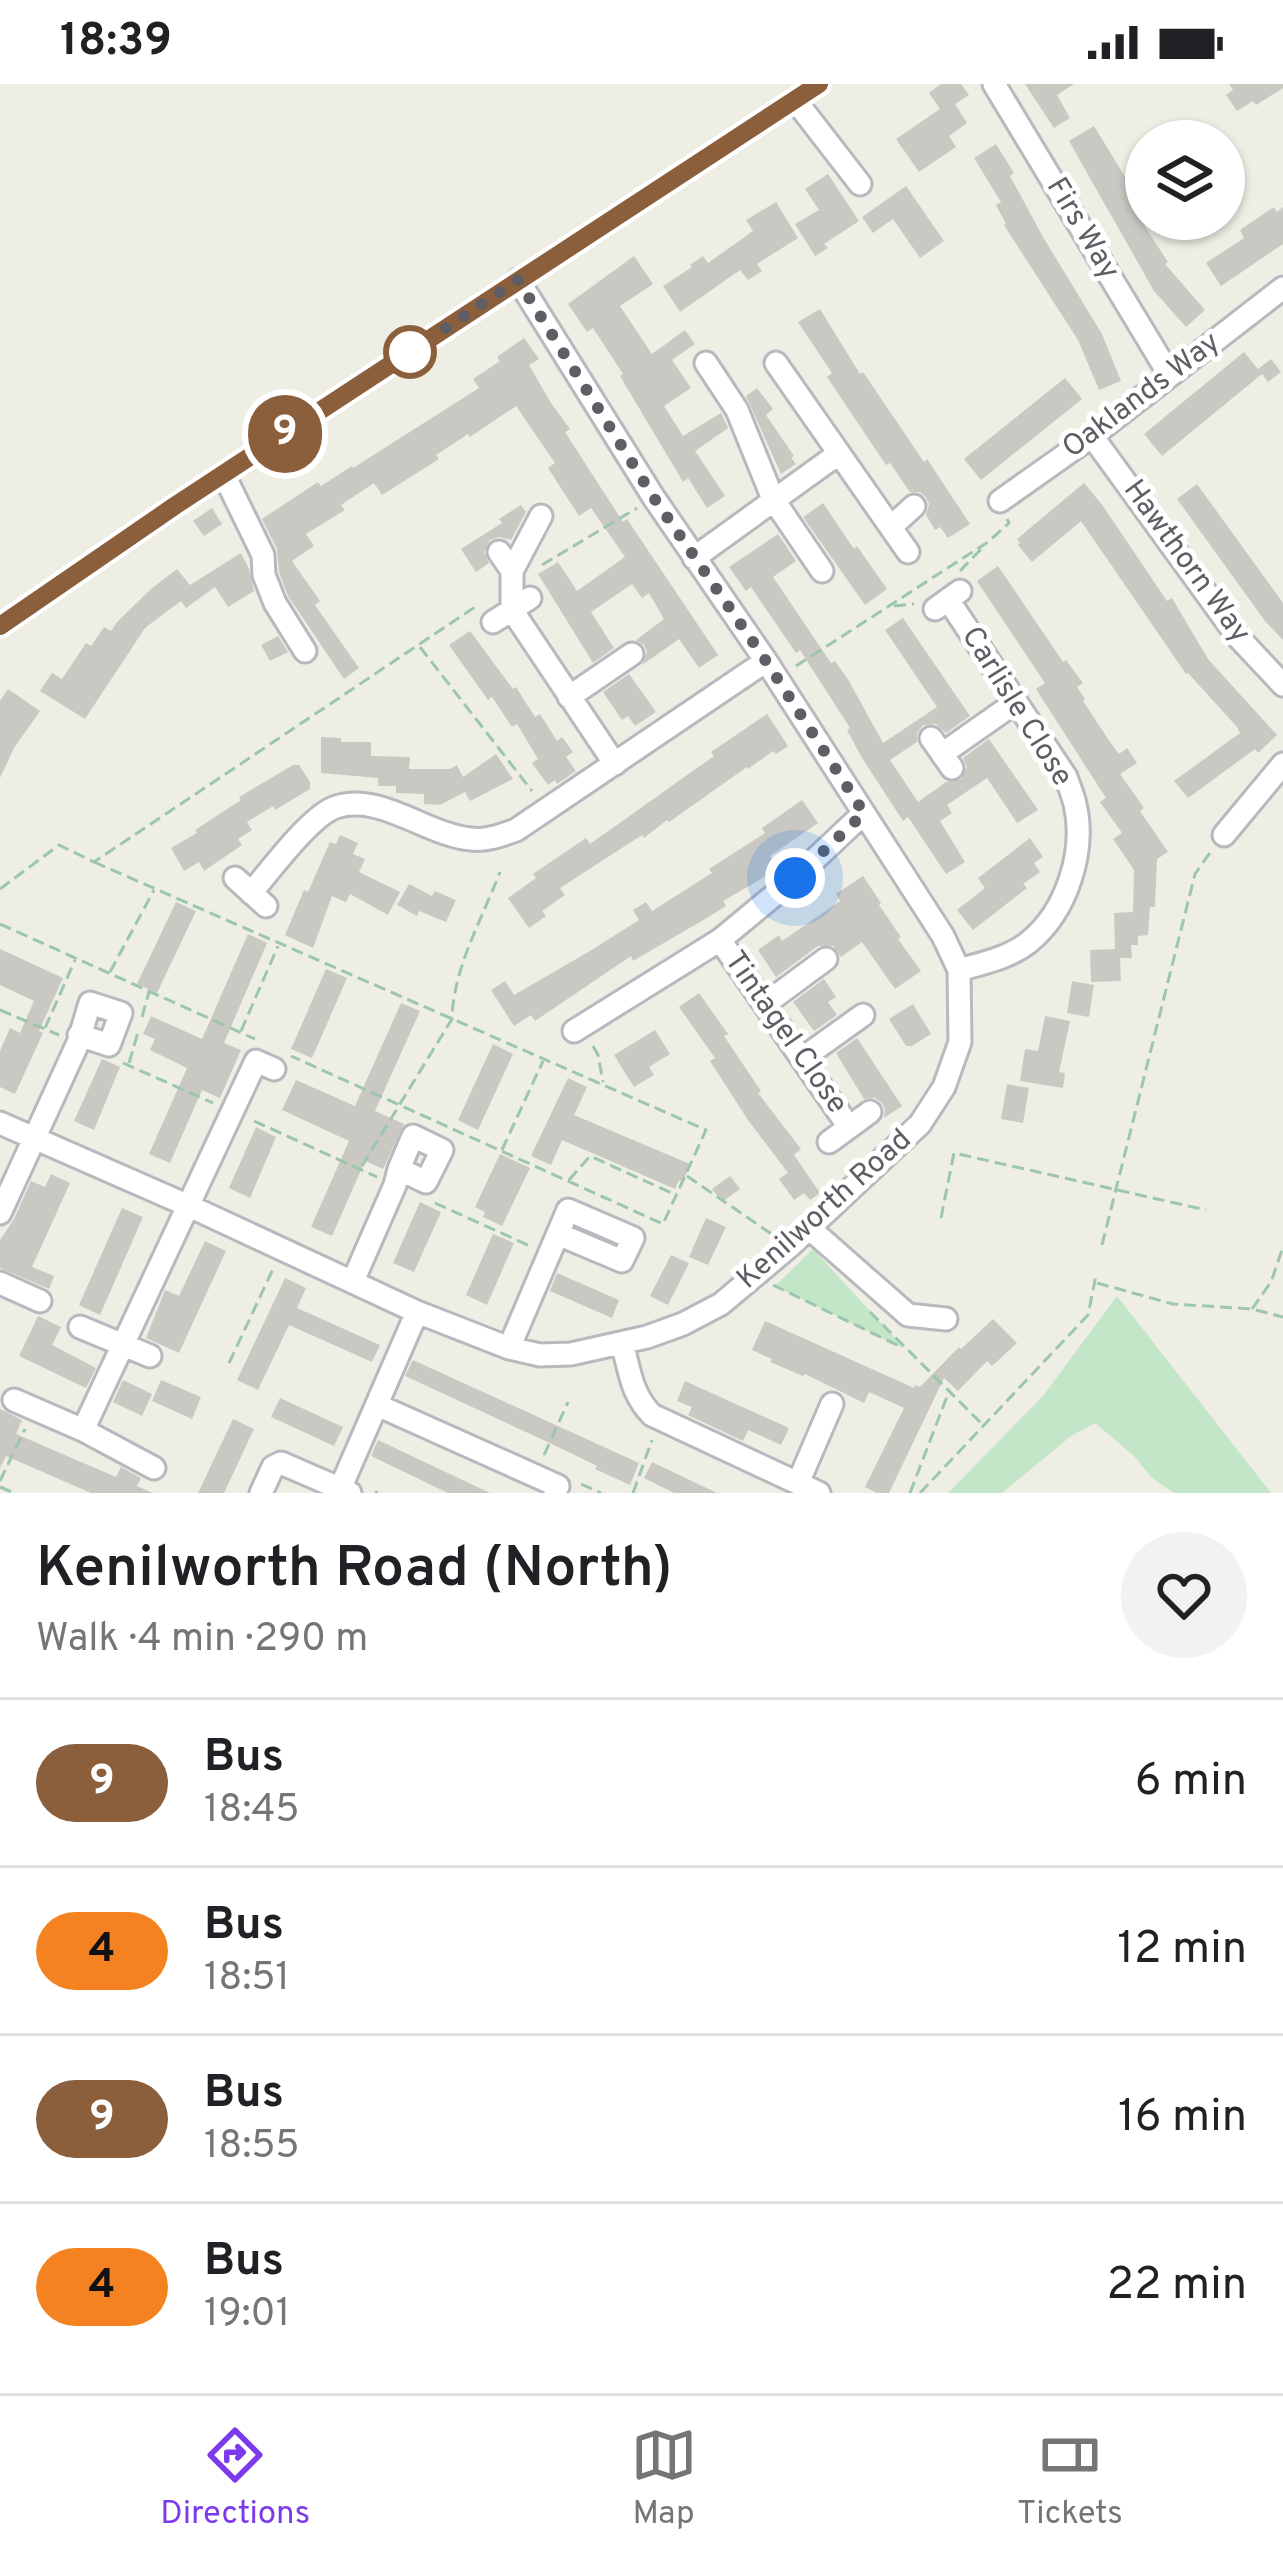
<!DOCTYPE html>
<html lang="en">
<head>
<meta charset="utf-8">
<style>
	:root { --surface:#fff; --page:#f2f2f2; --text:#202124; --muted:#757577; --line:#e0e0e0; --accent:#7c3aed }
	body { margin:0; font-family:Overpass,sans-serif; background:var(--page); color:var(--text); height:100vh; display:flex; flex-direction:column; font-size:45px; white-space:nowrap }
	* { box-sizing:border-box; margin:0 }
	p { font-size:39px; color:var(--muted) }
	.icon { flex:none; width:66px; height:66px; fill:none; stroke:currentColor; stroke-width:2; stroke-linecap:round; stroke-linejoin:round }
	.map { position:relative; height:1409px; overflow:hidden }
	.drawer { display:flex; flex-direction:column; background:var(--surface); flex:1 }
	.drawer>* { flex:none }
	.badge { padding:0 24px; border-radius:39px; font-size:42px; line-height:78px }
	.buttons { position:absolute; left:1125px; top:36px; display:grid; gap:24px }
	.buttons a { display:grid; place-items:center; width:120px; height:120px; border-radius:50%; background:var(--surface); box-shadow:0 3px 9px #0004; font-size:60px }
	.you { position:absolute; width:60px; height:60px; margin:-30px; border:9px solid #fff; border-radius:50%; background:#1a73e8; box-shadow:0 0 0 18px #1a73e833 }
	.map>.badge { position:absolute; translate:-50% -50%; box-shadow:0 0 0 6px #fff }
	.round { display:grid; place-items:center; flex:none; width:126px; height:126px; border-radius:63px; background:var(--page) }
	.head { display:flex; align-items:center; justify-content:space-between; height:204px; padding:0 36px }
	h1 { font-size:57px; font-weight:600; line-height:90px }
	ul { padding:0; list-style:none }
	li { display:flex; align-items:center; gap:36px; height:168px; padding:0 36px; border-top:3px solid var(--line) }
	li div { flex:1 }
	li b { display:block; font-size:45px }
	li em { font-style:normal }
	li .badge { min-width:132px; font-weight:700; text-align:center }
	.status { display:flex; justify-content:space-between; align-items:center; height:84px; padding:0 60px; background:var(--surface); direction:ltr }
	.status svg { height:33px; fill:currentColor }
	.tab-bar { display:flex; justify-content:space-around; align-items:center; height:168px; border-top:3px solid var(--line); background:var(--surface); font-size:33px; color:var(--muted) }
	.tab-bar a { display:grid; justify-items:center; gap:6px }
	.tab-bar .active { color:var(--accent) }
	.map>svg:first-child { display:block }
	.green { fill:#c3e5c8 }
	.building { fill:#cac8c2 }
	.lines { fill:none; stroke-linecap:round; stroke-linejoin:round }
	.minor-casing { stroke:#b7b9be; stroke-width:27 }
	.path { stroke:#9cc6ae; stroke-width:3; stroke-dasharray:12 6; stroke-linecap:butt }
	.minor { stroke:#fff; stroke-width:21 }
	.line-casing { stroke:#fff; stroke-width:27 }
	.line { stroke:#8b5e3c; stroke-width:18 }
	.walk { stroke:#5d5f65; stroke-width:12; stroke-dasharray:0 21.6 }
	.stop-dot { fill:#fff; stroke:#8b5e3c; stroke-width:6 }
	.labels { text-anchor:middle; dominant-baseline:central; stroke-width:10; stroke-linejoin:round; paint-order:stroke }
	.street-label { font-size:30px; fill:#5d5f65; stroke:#fff }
</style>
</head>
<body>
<div class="status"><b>18:39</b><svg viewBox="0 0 49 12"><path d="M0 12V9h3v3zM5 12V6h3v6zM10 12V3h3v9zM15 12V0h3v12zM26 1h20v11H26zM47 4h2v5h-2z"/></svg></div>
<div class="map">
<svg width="1283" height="1409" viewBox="0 0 1283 1409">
	<rect width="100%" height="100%" fill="#efeee5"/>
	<!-- green -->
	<path class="green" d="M 813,1165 L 905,1265 L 775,1202 Z
		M 1117,1212 L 1271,1409 L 1174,1409 L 1151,1393 L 1135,1373 L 1095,1339 L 1071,1352 L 1002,1409 L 948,1409 L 1043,1312 Z"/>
	<!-- building -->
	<path class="building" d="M 941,0 L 961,0 L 969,11 L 955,20 L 967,39 L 949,52 L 956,63 L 919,88 L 896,55 L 940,25 L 929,9 Z
		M 1025,0 L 1074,0 L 1057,11 L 1070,34 L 1054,44 Z
		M 1229,0 L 1283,0 L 1283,4 L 1256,21 L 1253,17 L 1237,27 L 1226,11 L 1233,6 Z
		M 1094,42 L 1146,127 L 1146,135 L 1152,137 L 1144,141 L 1168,178 L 1165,180 L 1205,226 L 1186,243 L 1154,207 L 1069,57 Z
		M 996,60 L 1014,89 L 1010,92 L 1043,153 L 1102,250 L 1121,297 L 1099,306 L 1078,256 L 1004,141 L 1006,140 L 996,121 L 1001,118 L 974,74 Z
		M 828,90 L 859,137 L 824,160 L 828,164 L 815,172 L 795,140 L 819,126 L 805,105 Z
		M 906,102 L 944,157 L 920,174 L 893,135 L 873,149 L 862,133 Z
		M 776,118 L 798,154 L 757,180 L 762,187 L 748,196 L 740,186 L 680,228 L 663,202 L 692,183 L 690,181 L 703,172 L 708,179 L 753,147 L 746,136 Z
		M 1274,123 L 1277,128 L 1283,123 L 1283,160 L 1221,202 L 1206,179 L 1244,154 L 1240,146 Z
		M 634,172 L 653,200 L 620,222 L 652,270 L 685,246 L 695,260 L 672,276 L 691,304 L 664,322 L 683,352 L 721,329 L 728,344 L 695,367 L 725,412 L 707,424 L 688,394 L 683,398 L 620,292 L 623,290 L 593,244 L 587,248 L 568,220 Z
		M 820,225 L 860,290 L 863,288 L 924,378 L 927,375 L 970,440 L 948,454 L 940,443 L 935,446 L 926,431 L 929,420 L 926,413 L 920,408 L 910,408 L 890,379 L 886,381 L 827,293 L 832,289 L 798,238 Z
		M 524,254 L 539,275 L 529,281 L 551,319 L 570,345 L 565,348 L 623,438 L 627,435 L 718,571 L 699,584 L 679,555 L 642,581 L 647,568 L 644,561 L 636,556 L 664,535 L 649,509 L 642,514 L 632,500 L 591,528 L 614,564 L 593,579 L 538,490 L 558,478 L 577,507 L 625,473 L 591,424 L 579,432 L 548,384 L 555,379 L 516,322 L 470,353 L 468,350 L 436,371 L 439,375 L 382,411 L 374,399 L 341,421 L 345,426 L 306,450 L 314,462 L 292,477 L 320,517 L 315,521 L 359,584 L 344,595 L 288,512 L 279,488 L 277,465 L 262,435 L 318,398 L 321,402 L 352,382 L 353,384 L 479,304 L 473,295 L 500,277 L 497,273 Z
		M 1244,268 L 1258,285 L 1271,275 L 1281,288 L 1268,298 L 1262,290 L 1162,372 L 1144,350 Z
		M 1065,294 L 1082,315 L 981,396 L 964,375 Z
		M 757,304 L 773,325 L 766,331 L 794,372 L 791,374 L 796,380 L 781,390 L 746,312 Z
		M 1084,399 L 1103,422 L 1167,517 L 1172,514 L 1208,575 L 1277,651 L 1258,669 L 1255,665 L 1188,714 L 1174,697 L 1240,649 L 1237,643 L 1188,589 L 1186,590 L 1081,437 L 1032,478 L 1018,461 L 1020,459 L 1017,455 Z
		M 1197,400 L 1283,519 L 1283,556 L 1265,537 L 1177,415 Z
		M 823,419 L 854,465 L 857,462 L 887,505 L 865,521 L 803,433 Z
		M 521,421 L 526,428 L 511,456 L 499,453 L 490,456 L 484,468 L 489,479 L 476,488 L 461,465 L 502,439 L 499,435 Z
		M 212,424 L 222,440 L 204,452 L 193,437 Z
		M 778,450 L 796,477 L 773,493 L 831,579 L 835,577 L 849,597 L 883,659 L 937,623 L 885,546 L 903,534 L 970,632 L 946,649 L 936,640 L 923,641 L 917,649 L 917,658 L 890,676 L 918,718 L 946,698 L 961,695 L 967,683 L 963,674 L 989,655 L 1038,726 L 1017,739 L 987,694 L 947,721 L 952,729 L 940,737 L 965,778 L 946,790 L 908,733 L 903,737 L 862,674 L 847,646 L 850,644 L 800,566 L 796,569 L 751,503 L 746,507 L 729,483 Z
		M 241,469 L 249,485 L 254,507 L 228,523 L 215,503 L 186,524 L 181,517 L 145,544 L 85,635 L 40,607 L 52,589 L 62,595 L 86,559 L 91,562 L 104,543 L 111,547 L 117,538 L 151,505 L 177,485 L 190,501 Z
		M 998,482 L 1063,578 L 1066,576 L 1083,599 L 1077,603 L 1085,615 L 1083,617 L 1108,655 L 1119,670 L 1127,664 L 1137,679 L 1120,690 L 1144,724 L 1140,727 L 1168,768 L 1157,775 L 1155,823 L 1150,823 L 1148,851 L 1138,852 L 1138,861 L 1131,861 L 1132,874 L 1120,874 L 1121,897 L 1091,898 L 1090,866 L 1115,865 L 1114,829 L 1133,828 L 1134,786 L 1113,755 L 1122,749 L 1100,718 L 1106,714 L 1036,605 L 1045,599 L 977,497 Z
		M 470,547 L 513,605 L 516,603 L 535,633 L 540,630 L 557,657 L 562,653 L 573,668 L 566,673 L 576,687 L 557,700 L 555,696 L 548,701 L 532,679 L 538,675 L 517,640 L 512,643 L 492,613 L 488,616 L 449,561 Z
		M 278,552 L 288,568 L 270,577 L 261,561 Z
		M 629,590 L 656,628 L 635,642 L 628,632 L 622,636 L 603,608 Z
		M 8,605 L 40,627 L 14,664 L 0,694 L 0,617 Z
		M 767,630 L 788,662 L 776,670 L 773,667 L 748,685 L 747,683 L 669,738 L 667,736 L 644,754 L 642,751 L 560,804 L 565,811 L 542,827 L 546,832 L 529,844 L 508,814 L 536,794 L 533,790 L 586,754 L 590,760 L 714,672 L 711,668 Z
		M 321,653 L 341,654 L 341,658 L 371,658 L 371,672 L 410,673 L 409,685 L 450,685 L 457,681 L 463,693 L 496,670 L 513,695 L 470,717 L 465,708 L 440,721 L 424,720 L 424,710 L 396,709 L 396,702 L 378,702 L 378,694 L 321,689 Z
		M 293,681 L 299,681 L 310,698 L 310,705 L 275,726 L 273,722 L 247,738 L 252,746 L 238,755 L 242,761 L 204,787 L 199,778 L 184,787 L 171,764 L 197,749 L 195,746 L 241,716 L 239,713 Z
		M 802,716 L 818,739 L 770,772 L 778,785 L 723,817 L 726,822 L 710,832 L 633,877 L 631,872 L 535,937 L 531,931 L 514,942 L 491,906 L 505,897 L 514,911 L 590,867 L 639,836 L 633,826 L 646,818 L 652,827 L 712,789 L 709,785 L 765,749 L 762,744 Z
		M 340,751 L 358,759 L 353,770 L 365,775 L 359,788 L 400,808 L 388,831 L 350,810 L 346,818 L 332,812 L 313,864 L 285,851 L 304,806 L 308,808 L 330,758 L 336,760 Z
		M 1030,754 L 1043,773 L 1034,779 L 1040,788 L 1023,800 L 1027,804 L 973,846 L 957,826 L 985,804 L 978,794 Z
		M 863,792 L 881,819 L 879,821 L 901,853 L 898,855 L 921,887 L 895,905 L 862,858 L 841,873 L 833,862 L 818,862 L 776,893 L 758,866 L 779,851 L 782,857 L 840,817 L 836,810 Z
		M 409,800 L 432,812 L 435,807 L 456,816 L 446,838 L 419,827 L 417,832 L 397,821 Z
		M 176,818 L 196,827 L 157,909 L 137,900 Z
		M 248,850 L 267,859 L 224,959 L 241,966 L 220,1014 L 202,1006 L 170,1079 L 149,1070 L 187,984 L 150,966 L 155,955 L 143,950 L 151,932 L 202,955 Z
		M 0,865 L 63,894 L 39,947 L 43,949 L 15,1010 L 0,1003 L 0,967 L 10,944 L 20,949 L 34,917 L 0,901 Z
		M 326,885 L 347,894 L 312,974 L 291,965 Z
		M 824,895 L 836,913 L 828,918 L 837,931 L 814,947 L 793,918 Z
		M 1072,897 L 1094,901 L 1089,933 L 1067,929 Z
		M 699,909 L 728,950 L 724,952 L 761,1007 L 758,1009 L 801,1065 L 794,1071 L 820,1109 L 810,1116 L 804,1109 L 794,1116 L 779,1095 L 788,1089 L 748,1036 L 710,977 L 715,974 L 679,923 Z
		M 401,919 L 420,927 L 375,1027 L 404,1040 L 383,1085 L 365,1077 L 332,1152 L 311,1143 L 349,1057 L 282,1026 L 296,996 L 355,1022 Z
		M 913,920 L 931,950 L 912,962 L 906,962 L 889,935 Z
		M 1045,932 L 1070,937 L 1059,988 L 1065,989 L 1063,1004 L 1020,997 L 1025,965 L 1038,967 Z
		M 655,946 L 670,970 L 649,983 L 654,991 L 634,1003 L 614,971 Z
		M 857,954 L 902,1022 L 884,1034 L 885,1025 L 881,1018 L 875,1014 L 864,1015 L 836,969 Z
		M 493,960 L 513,970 L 478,1046 L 458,1036 Z
		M 102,975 L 120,983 L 94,1046 L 74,1037 Z
		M 568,994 L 587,1003 L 574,1031 L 690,1080 L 683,1098 L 679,1096 L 675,1105 L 562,1056 L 551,1081 L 531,1072 Z
		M 1007,1000 L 1029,1004 L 1023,1039 L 1001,1035 Z
		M 256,1043 L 276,1053 L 250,1114 L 229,1104 Z
		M 500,1070 L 530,1084 L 502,1142 L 483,1133 L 485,1128 L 475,1123 Z
		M 51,1090 L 70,1099 L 32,1183 L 54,1192 L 49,1205 L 0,1184 L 0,1156 L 14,1135 L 31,1097 L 45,1103 Z
		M 730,1092 L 740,1105 L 722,1118 L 712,1105 Z
		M 420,1118 L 441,1128 L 414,1188 L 393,1179 Z
		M 122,1124 L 143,1133 L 100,1231 L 79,1221 Z
		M 706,1134 L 726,1143 L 708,1181 L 689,1173 Z
		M 493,1150 L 514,1159 L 487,1221 L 466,1211 Z
		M 205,1157 L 226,1167 L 179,1269 L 146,1254 L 165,1206 L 179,1212 Z
		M 671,1171 L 689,1179 L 668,1221 L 650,1212 Z
		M 557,1189 L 619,1216 L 612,1234 L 550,1207 Z
		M 285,1194 L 306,1204 L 297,1224 L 380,1261 L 372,1278 L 289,1241 L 258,1306 L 237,1296 Z
		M 38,1232 L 61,1243 L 52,1261 L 96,1284 L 86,1304 L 19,1272 Z
		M 993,1235 L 1017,1259 L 992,1282 L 987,1277 L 958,1307 L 944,1294 L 889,1409 L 877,1409 L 865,1403 L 904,1324 L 869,1308 L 864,1319 L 805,1290 L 803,1292 L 770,1278 L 772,1275 L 752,1266 L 765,1237 L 914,1304 L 915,1301 L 920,1303 L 959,1263 L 961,1265 Z
		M 413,1276 L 639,1379 L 630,1401 L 595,1385 L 597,1382 L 552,1360 L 405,1292 Z
		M 123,1296 L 152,1310 L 142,1332 L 113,1318 Z
		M 161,1296 L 201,1313 L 192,1335 L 152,1317 Z
		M 685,1297 L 789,1344 L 781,1361 L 748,1346 L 743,1357 L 688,1331 L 692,1323 L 677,1317 Z
		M 280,1314 L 343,1343 L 334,1362 L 271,1333 Z
		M 0,1325 L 22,1336 L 16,1350 L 116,1393 L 121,1383 L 141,1394 L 137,1402 L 153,1409 L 91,1409 L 6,1372 L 0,1384 Z
		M 233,1335 L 254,1345 L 224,1409 L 198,1409 Z
		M 378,1356 L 490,1409 L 448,1409 L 371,1372 Z
		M 652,1378 L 717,1409 L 674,1409 L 644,1394 Z"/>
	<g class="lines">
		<defs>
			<path id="minor" d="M 994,0 L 1169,290
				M 795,16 L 860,100
				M 706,279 L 737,326 L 773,415 L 822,487
				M 776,279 L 908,468
				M 1092,352 L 1238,553 L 1283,601
				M 224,391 L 263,471 L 264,491 L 275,519 L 305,567
				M 1000,417 L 1092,352 L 1283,204
				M 891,443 L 914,422
				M 499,468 L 512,487 L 512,526 L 615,680
				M 694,474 L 838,370
				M 512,487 L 541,432
				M 949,517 L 1066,693 C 1069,702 1073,711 1075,720 C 1086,767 1067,827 1029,858 C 1009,874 983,879 959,886
				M 935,525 L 960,507
				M 493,538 L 530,514
				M 0,542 L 176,421 L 819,0
				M 569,613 L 632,570
				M 931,654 L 952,684
				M 942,670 L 1016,618
				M 1224,751 L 1283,680
				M 235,794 L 266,822
				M 251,809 C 270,787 311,731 336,723 C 379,708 429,752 471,755 C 487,757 502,751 516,746 L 766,577
				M 720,856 L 849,1043
				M 765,920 L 826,875
				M 574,947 L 720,856 L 795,794 L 864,729
				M 803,974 L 863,931
				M 0,1039 L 189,1122 L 417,1228 L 509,1264 L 540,1271 L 571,1270 L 647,1253 L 683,1240 L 721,1220 L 790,1162 L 920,1040 L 944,1003 L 960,958 L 959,886 L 943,852 L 766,577 L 654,414 L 518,196
				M 829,1058 L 870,1028
				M 0,1129 L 78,959 L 90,919 L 121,929 L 109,961 L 79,951
				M 809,1144 L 908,1231 L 946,1235
				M 353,1197 L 395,1101 L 399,1085 L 413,1052 L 442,1066 L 426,1098 L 399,1085
				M 0,1199 L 40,1217
				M 80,1243 L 150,1272
				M 622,1259 C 630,1287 631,1310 652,1331 L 819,1409
				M 509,1264 C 529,1218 548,1172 568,1126 L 633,1154 L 622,1177 L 558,1150
				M 14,1316 L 83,1346 L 154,1384
				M 377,1321 L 558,1402 L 555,1409
				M 83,1346 L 256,977 L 274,985
				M 798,1399 L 832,1320
				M 340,1405 L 417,1228
				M 261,1409 L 273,1383 L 281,1379 L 350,1409"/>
		</defs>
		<!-- minor casing -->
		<use href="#minor" class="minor-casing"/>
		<!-- path -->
		<path class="path" d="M 542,481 L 637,424
			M 960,487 L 983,463
			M 894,522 L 914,520
			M 420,563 L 532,707
			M 796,582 L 988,458 L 1009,439 L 1007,435
			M 94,778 L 706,1046 L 663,1140 L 291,972
			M 0,805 L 59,761 L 94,778 L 478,521
			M 0,840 L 255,955
			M 110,888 L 154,806
			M 0,926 L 59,951
			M 142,933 L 149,908
			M 45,944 L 75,876
			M 241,947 L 278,862
			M 593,962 L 598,971 L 603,998
			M 123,979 L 213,1019
			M 129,979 L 138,948
			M 254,1037 L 377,1093
			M 502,1066 L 543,977
			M 362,1082 L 452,935 C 453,885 482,835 500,788
			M 687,1092 L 773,1151
			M 569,1096 L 590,1072 L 676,1111
			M 435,1119 L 530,1162
			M 941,1134 L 954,1069 L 1206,1126
			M 1102,1161 L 1195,790 L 1212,766
			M 1097,1199 L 1173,1220 L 1252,1225 L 1283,1233
			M 773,1201 L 899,1262
			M 1252,1225 L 1271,1198 L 1283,1163
			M 870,1228 L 982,1340
			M 229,1279 L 274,1183
			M 544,1371 L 568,1318
			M 0,1397 L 25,1345
			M 581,1400 L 601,1409
			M 0,1403 L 14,1409
			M 376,1409 L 377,1407
			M 633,1409 L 652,1356
			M 910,1409 L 948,1310
			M 920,1409 L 1088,1231 L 1096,1191"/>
		<!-- minor -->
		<use href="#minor" class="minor"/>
	</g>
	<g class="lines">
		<defs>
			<path id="line" d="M 0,542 L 176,421 L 819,0"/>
		</defs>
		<!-- line casing -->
		<use href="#line" class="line-casing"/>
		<!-- line -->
		<use href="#line" class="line"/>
		<!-- walk -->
		<path class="walk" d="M 410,268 L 518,196 L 654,414 L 766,577 L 864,729 L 795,794"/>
	</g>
	<!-- markers -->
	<circle class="stop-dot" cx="410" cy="268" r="24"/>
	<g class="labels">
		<!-- street labels -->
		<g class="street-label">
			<text transform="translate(1082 145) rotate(59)">Firs Way</text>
			<text transform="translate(1142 312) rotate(-37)">Oaklands Way</text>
			<text transform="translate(1186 478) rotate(54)">Hawthorn Way</text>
			<text transform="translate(1016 623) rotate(58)">Carlisle Close</text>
			<text transform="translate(785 949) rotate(55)">Tintagel Close</text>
			<text transform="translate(825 1126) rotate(-42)">Kenilworth Road</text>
		</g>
	</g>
</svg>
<div class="buttons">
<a><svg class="icon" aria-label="layers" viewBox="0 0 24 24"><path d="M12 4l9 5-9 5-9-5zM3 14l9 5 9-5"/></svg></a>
</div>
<div class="you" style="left:795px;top:794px"></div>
<b class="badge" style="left:285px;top:350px;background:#8b5e3c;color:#fff">9</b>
</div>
<section class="drawer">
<div class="head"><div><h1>Kenilworth Road (North)</h1><p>Walk · 4 min · 290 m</p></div><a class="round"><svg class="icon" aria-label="heart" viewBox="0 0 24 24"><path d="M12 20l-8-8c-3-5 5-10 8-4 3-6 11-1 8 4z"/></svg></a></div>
<ul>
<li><span class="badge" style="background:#8b5e3c;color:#fff">9</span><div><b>Bus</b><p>18:45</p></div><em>6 min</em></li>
<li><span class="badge" style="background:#f58220;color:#111">4</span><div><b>Bus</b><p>18:51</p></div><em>12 min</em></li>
<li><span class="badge" style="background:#8b5e3c;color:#fff">9</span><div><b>Bus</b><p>18:55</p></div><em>16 min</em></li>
<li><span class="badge" style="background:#f58220;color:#111">4</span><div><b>Bus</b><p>19:01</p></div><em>22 min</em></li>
</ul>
</section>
<nav class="tab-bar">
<a class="active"><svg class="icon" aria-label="directions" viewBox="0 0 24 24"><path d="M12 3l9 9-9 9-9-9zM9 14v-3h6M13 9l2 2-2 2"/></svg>Directions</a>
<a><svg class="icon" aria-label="map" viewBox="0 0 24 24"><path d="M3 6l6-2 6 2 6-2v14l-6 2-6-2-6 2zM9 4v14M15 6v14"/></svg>Map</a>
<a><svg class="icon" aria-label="tickets" viewBox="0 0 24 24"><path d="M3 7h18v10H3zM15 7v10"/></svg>Tickets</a>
</nav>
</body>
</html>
